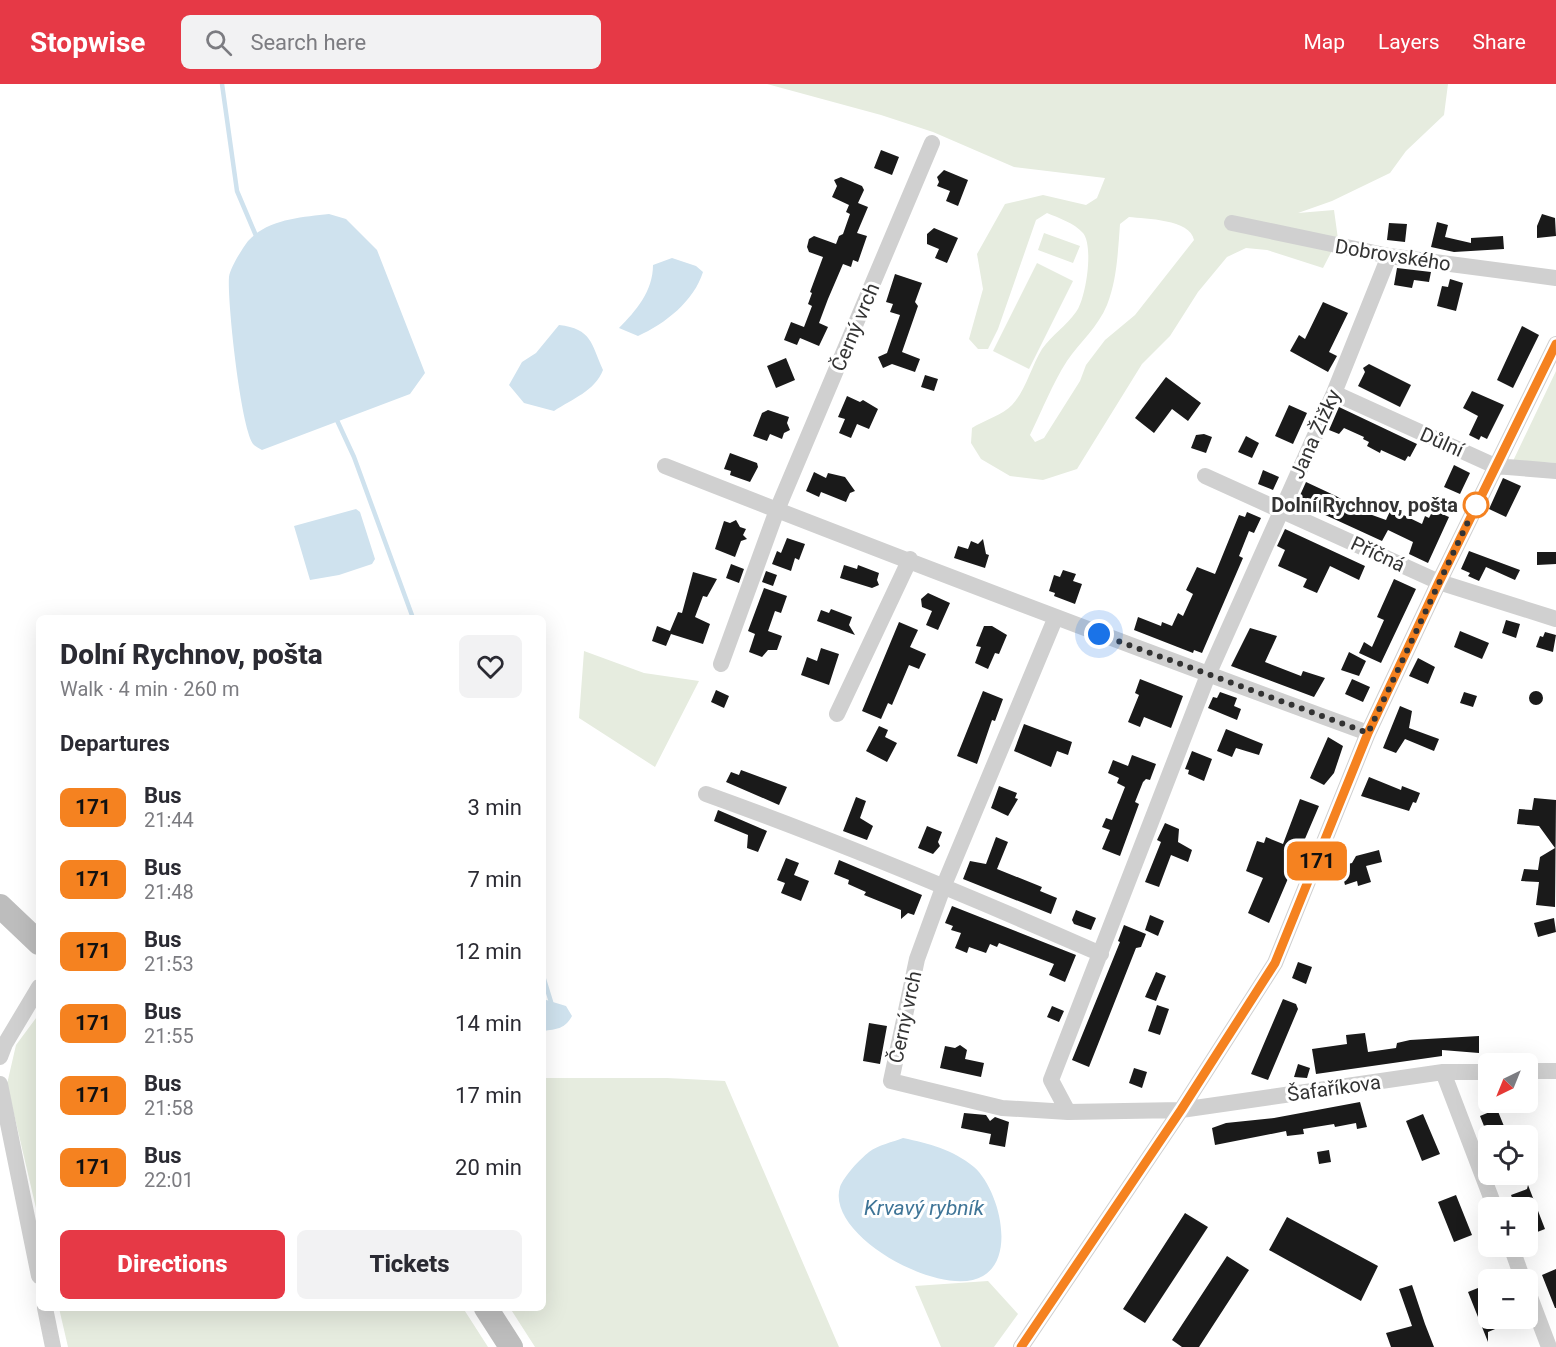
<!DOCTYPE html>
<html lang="en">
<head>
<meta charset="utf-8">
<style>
	:root { --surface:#fff; --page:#f2f2f3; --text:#2b2b33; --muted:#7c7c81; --accent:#e63946 }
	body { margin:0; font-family:Roboto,sans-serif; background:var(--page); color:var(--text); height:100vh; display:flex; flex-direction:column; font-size:22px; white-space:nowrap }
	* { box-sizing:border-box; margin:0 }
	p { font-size:20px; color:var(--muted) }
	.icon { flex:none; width:33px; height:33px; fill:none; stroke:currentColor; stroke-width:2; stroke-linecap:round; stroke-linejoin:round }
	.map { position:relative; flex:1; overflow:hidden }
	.drawer { position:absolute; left:36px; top:531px; width:510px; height:696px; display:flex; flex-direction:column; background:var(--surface); border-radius:9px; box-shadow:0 6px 24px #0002 }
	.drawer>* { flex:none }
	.badge { padding:0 12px; border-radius:9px; font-size:21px; line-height:39px }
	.needle { width:39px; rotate:223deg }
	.buttons { position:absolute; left:1478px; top:969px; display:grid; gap:12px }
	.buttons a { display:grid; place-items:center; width:60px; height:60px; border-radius:9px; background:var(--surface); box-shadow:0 6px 24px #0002; font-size:30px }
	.you { position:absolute; width:30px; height:30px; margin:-15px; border:4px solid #fff; border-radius:50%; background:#1a73e8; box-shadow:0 0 0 9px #1a73e833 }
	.map>.badge { position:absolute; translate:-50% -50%; box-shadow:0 0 0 3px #fff }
	h2 { padding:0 24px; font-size:22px; line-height:54px }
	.round { display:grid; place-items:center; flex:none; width:63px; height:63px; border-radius:9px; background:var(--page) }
	.summary { display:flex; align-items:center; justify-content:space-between; height:102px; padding:0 24px }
	h1 { font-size:28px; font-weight:800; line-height:45px }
	.cta { display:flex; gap:12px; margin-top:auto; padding:12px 24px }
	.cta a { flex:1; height:69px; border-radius:9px; background:var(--accent); color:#fff; font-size:24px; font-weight:800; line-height:69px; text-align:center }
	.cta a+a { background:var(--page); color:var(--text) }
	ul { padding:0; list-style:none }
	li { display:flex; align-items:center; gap:18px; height:72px; padding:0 24px }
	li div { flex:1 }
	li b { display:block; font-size:22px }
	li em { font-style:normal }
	li .badge { min-width:66px; font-weight:700; text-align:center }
	header { display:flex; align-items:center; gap:36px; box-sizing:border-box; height:84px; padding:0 30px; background:var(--accent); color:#fff }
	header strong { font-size:28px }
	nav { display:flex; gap:33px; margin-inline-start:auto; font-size:21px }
	.search { width:420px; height:54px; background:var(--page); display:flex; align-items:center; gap:15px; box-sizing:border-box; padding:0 21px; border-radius:9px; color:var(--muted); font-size:22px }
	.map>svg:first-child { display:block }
	.green { fill:#e6ecdf; fill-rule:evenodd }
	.water { fill:#cfe2ee }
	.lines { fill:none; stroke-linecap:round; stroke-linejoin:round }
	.stream { stroke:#cfe2ee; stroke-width:4.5 }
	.building { fill:#1a1a1a }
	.minor { stroke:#d0d0d0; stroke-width:16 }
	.secondary { stroke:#bdbdbd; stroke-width:24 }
	.line-casing { stroke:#fff; stroke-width:14 }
	.line { stroke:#f58220; stroke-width:9 }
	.walk { stroke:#333; stroke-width:6; stroke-dasharray:0 10.8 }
	.stop-dot { fill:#fff; stroke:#f58220; stroke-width:3 }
	.labels { text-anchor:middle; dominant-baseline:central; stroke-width:6; stroke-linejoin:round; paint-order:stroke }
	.street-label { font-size:20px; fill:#333; stroke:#fff }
	.stop-label { font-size:20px; font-weight:bold; fill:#333; stroke:#fff; text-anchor:end }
	.water-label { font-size:21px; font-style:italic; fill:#3f7597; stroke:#fff }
</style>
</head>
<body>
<header>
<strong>Stopwise</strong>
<div class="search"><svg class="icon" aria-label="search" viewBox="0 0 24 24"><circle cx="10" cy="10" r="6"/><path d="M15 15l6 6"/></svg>Search here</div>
<nav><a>Map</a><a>Layers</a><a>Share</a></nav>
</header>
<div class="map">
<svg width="1556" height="1263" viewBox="0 0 1556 1263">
	<rect width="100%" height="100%" fill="#fff"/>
	<!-- green -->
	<path class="green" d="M 767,0 L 1448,0 L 1444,31 L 1406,67 L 1390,89 L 1332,117 L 1298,129 L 1334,126 L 1338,155 L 1323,184 L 1267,166 L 1246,164 L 1227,173 L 1198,208 L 1170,252 L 1142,280 L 1077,385 L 1043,396 L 1010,392 L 981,375 L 971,359 L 972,344 C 983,337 1004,330 1012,321 C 1026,306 1031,283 1042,265 C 1052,251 1066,242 1076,228 C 1086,215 1094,162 1083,149 C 1074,139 1059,134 1047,129 L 1036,136 L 998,245 L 988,265 L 978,265 L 969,255 L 983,205 L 977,170 L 1005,120 L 1043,111 L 1086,121 L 1097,114 L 1105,94 L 1014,83 L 933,48 L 881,31 ZM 1129,133 C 1146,135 1190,135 1194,156 L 1135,231 L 1105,256 L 1086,281 L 1080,297 L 1044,354 L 1035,358 L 1030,351 C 1042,327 1052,300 1067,277 C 1080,258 1098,243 1107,221 C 1117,196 1118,167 1120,140 Z
		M 1044,149 L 1080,162 L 1073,179 L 1038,166 Z
		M 1037,179 L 1073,197 L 1029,285 L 993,267 Z
		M 1556,287 L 1556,379 L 1513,377 Z
		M 584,567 L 644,589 L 699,597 L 655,683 L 579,634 Z
		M 39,930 L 39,1137 L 7,1000 L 16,961 Z
		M 543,994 L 667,994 L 725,997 L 839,1263 L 535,1263 L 510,1224 L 543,1224 Z
		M 988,1197 L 1018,1230 L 994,1263 L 941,1263 L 915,1202 Z
		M 59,1224 L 463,1224 L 488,1263 L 68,1263 Z"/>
	<!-- water -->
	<path class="water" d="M 329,130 L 346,135 L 377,166 L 425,289 L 410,310 L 262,366 C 259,364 256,363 254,361 C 241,348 227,216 229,193 C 230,184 242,165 248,157 C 268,135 302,133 329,130 Z
		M 672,174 L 696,182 L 703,188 C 694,217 665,240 638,252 L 619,244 C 636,227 653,207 653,181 Z
		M 559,241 C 592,245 591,259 603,286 C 595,307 572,315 554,327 L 524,319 L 509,301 L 522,278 L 536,269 Z
		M 356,425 L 360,428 L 375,475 L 372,480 L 339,491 L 310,496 L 294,442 Z
		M 543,915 L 566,922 L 572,932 C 565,945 557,945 543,947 Z
		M 903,1054 C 930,1060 952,1065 974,1083 C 998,1104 1017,1172 983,1192 C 943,1216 825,1152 840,1103 C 844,1092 860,1075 869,1068 C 878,1061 893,1058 903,1054 Z"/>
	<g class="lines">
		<!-- stream -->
		<path class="stream" d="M 222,0 L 237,107 L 257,154
			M 335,332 L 354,373 L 413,534
			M 543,892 L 551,918"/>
	</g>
	<!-- building -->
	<path class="building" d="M 881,66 L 899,73 L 892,91 L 874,84 Z
		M 944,86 L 968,96 L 958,122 L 946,117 L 950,107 L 937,102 L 939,98 L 937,93 Z
		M 841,93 L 862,102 L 864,106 L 858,119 L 868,123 L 857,149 L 867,152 L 858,178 L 853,176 L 851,183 L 843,180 L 828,215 L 819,239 L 828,243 L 819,262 L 800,254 L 797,261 L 784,256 L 791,238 L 804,243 L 812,222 L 808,220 L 812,209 L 810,208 L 823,173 L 809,168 L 807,163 L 809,155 L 814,152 L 836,160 L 839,152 L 843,150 L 850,130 L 846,128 L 849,121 L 832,113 L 837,102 L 834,96 Z
		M 1542,130 L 1555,134 L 1556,152 L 1537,154 L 1537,142 Z
		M 1437,138 L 1448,141 L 1445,153 L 1471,159 L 1471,154 L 1503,152 L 1504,165 L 1454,168 L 1431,163 Z
		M 1389,139 L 1407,140 L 1405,158 L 1387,156 Z
		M 934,144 L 958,154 L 947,179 L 935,174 L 939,165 L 927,160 L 927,150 Z
		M 1397,184 L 1431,188 L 1429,198 L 1414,196 L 1412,204 L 1394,201 Z
		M 895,190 L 922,199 L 915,218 L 918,222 L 902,268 L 920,275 L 915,288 L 892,280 L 883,284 L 878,273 L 887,269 L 900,231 L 890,228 L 893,220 L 886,218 Z
		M 1450,195 L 1463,199 L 1456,227 L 1437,222 L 1442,202 L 1448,203 Z
		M 1323,218 L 1348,229 L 1329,268 L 1337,272 L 1328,288 L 1290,267 L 1299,251 L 1305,255 Z
		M 1522,242 L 1539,251 L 1513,304 L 1497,296 Z
		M 786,274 L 795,296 L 776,304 L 767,282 Z
		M 1369,280 L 1411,301 L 1400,323 L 1358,302 L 1365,288 L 1363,284 Z
		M 925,291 L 938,295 L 934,307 L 921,303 Z
		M 1166,293 L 1201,319 L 1188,337 L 1172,325 L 1154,349 L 1135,334 Z
		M 1472,307 L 1504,321 L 1487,355 L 1481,352 L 1479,356 L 1469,351 L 1478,332 L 1463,324 Z
		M 847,312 L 860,318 L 863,316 L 878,325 L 869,345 L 857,340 L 851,354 L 839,349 L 845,335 L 838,333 Z
		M 1289,321 L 1307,329 L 1293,360 L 1275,352 Z
		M 1339,323 L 1417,360 L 1410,373 L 1408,372 L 1405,377 L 1381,366 L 1380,369 L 1367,362 L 1369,358 L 1363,355 L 1364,353 L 1344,344 L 1339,350 L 1329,346 Z
		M 768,326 L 789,333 L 787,339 L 790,346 L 784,349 L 782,355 L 770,350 L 767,357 L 753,352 L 762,329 Z
		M 1204,350 L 1212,353 L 1206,369 L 1191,364 L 1196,351 Z
		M 1246,352 L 1259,359 L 1252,374 L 1238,368 Z
		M 730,369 L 757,379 L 758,383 L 750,398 L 730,391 L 731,387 L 724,385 Z
		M 1454,381 L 1470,389 L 1460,410 L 1444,403 Z
		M 1263,386 L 1279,393 L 1273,406 L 1258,400 Z
		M 814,388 L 826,394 L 828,389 L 845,393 L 855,407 L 850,409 L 846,418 L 821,408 L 819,413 L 806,407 Z
		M 1503,394 L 1521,402 L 1506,433 L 1489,425 Z
		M 1306,398 L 1336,412 L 1351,421 L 1350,423 L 1386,436 L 1391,425 L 1422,440 L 1425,432 L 1429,434 L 1433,426 L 1449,433 L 1428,479 L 1409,470 L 1413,458 L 1388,446 L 1382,457 L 1297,418 Z
		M 1247,428 L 1261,434 L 1254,449 L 1249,447 L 1239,472 L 1243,474 L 1202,569 L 1194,566 L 1193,569 L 1134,546 L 1138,533 L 1161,542 L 1162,538 L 1172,542 L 1178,529 L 1183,532 L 1193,510 L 1186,506 L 1197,483 L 1215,490 L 1239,431 L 1245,433 Z
		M 736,436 L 740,443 L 746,445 L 743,451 L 747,455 L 741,457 L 735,473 L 715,465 L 724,437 L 730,439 Z
		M 1285,445 L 1365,482 L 1359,496 L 1330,482 L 1317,509 L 1303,503 L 1307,495 L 1278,482 L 1285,466 L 1277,462 Z
		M 787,454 L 805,460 L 799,476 L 795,474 L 791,487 L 772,480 L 777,467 L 781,469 Z
		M 983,455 L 986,470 L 989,471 L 985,484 L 954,474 L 958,462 L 968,465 L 971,457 L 978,460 Z
		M 1469,467 L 1520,486 L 1515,496 L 1486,483 L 1479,497 L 1468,492 L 1470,489 L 1461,485 Z
		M 1537,468 L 1556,468 L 1556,480 L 1537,481 Z
		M 731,480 L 744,485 L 739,499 L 726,494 Z
		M 844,481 L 857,485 L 858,481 L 879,489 L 877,496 L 879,501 L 872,504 L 840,494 Z
		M 1063,486 L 1076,490 L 1073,497 L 1082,500 L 1075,520 L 1054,512 L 1055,509 L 1049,507 L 1054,491 L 1060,493 Z
		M 766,487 L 777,491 L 773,502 L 762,498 Z
		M 693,488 L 717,495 L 707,513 L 703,512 L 695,533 L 710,540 L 703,560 L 671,550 L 666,562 L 652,557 L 657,542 L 670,547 L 678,528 L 682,529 Z
		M 1394,495 L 1416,505 L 1381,579 L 1359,569 L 1364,558 L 1372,563 L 1384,536 L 1377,533 Z
		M 764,504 L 787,512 L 781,529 L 775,527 L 768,547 L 782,552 L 777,566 L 768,566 L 762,573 L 749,568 L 755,550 L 748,547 Z
		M 928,509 L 950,519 L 938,546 L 926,541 L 932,527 L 922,523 L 921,515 Z
		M 831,525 L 852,533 L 849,541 L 855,551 L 817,537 L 821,526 L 829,529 Z
		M 1506,536 L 1520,540 L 1516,554 L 1502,549 Z
		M 899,538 L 918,546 L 910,563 L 926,570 L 919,585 L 909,581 L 892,621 L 888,619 L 881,635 L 862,627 Z
		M 984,542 L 992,542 L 1007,551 L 999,570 L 995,569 L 988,585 L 975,579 L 981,563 L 976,562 Z
		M 1250,544 L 1277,552 L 1265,578 L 1301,592 L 1303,587 L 1325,594 L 1314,613 L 1231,582 Z
		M 1460,547 L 1489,559 L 1482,575 L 1454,563 Z
		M 1545,548 L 1556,551 L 1553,568 L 1536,563 L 1540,552 L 1543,553 Z
		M 821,564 L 839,570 L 829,601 L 801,591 L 807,573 L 817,577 Z
		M 1349,568 L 1366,577 L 1359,592 L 1341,586 Z
		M 1418,574 L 1435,583 L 1428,600 L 1409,592 Z
		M 1140,595 L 1183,612 L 1171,644 L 1144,633 L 1140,643 L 1128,638 L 1139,611 L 1135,609 Z
		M 1352,595 L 1370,603 L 1363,618 L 1345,610 Z
		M 716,606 L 729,612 L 724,624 L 711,618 Z
		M1529 614a7 7 0 1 1 14 0a7 7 0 1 1-14 0Z
		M 983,607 L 1003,615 L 995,637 L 992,636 L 977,680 L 957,672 Z
		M 1220,608 L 1237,614 L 1234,622 L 1241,625 L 1237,636 L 1208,624 L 1213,613 L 1217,614 Z
		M 1464,608 L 1477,612 L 1473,623 L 1460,619 Z
		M 1400,622 L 1412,627 L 1409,644 L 1439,655 L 1434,667 L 1405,655 L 1396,669 L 1383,664 Z
		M 1024,640 L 1072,658 L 1068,671 L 1057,667 L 1051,683 L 1014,667 Z
		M 879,642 L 888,646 L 885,653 L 897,659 L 887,678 L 866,667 Z
		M 1226,645 L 1263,660 L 1259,671 L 1236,664 L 1232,673 L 1217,667 Z
		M 1328,653 L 1343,662 L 1334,689 L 1324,701 L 1310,694 Z
		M 1192,667 L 1212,675 L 1204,697 L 1188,690 L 1189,686 L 1185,685 Z
		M 1132,671 L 1156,680 L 1150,696 L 1146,695 L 1143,698 L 1135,718 L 1139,720 L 1120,772 L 1102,765 L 1110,746 L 1102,743 L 1106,734 L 1112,736 L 1125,703 L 1117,699 L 1119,694 L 1108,689 L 1113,676 L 1128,682 Z
		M 741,686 L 787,703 L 779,721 L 726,698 L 731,688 L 739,691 Z
		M 1369,693 L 1401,706 L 1402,702 L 1420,709 L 1416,719 L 1413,718 L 1409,727 L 1361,712 Z
		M 999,702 L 1017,709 L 1015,714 L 1018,715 L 1008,732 L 991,724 Z
		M 856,713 L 866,717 L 860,734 L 873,742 L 867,756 L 843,747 Z
		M 1534,714 L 1556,716 L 1555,823 L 1536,821 L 1539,798 L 1521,797 L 1524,785 L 1538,786 L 1540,773 L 1555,764 L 1539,742 L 1517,740 L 1519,725 L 1532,726 Z
		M 1300,715 L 1319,722 L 1269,839 L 1248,829 L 1263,794 L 1246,787 L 1257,757 L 1264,759 L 1266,753 L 1283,760 Z
		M 718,726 L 767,747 L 758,768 L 747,764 L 748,751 L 714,737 Z
		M 1165,739 L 1179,745 L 1178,758 L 1192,766 L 1188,778 L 1171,771 L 1159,803 L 1145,798 L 1161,758 L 1157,756 Z
		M 927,742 L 942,748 L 938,758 L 940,762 L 933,770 L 918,764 Z
		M 996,753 L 1008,758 L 997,785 L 1042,803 L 1040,807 L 1057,814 L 1051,830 L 963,795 L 970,777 L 986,780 Z
		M 1379,766 L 1382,778 L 1366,782 L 1371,798 L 1358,802 L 1357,797 L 1345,801 L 1340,782 L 1352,779 L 1356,772 Z
		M 786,774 L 799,779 L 794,791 L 809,797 L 801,817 L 781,809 L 785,799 L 777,796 Z
		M 839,776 L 922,811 L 914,831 L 908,829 L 901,835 L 901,826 L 864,811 L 866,808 L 848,800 L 849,796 L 834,790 Z
		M 952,822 L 1076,871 L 1065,898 L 1049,891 L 1054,880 L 999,859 L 997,863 L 990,860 L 986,869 L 969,863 L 967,869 L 955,864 L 961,849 L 951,846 L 953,842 L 945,839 Z
		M 1076,826 L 1096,834 L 1091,846 L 1074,840 L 1072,836 Z
		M 1150,831 L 1164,837 L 1158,852 L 1145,846 Z
		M 1554,834 L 1556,848 L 1538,853 L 1534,839 Z
		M 1124,841 L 1146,850 L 1141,863 L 1136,864 L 1089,983 L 1072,976 L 1120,858 L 1118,857 Z
		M 1298,878 L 1312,883 L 1306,900 L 1292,894 Z
		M 1156,888 L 1166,892 L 1156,917 L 1145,913 Z
		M 1283,915 L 1296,920 L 1298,925 L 1268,996 L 1251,990 Z
		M 1157,921 L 1169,925 L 1160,951 L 1148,947 Z
		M 1052,922 L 1064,927 L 1059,938 L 1047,933 Z
		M 869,939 L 887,942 L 880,980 L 863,977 Z
		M 1365,949 L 1368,968 L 1396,964 L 1397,959 L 1410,956 L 1479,952 L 1479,969 L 1442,966 L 1442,972 L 1316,990 L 1312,965 L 1347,960 L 1346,951 Z
		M 960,961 L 967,966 L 965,975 L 984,979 L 981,993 L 940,984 L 945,962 L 955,964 Z
		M 1298,980 L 1310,984 L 1307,994 L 1294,993 Z
		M 1134,984 L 1147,988 L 1142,1004 L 1129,999 Z
		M 1360,1018 L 1367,1043 L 1357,1045 L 1356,1039 L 1335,1043 L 1334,1040 L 1303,1045 L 1304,1050 L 1287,1052 L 1286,1047 L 1215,1061 L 1212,1044 L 1226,1039 L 1274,1034 Z
		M 1497,1025 L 1508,1052 L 1488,1052 L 1480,1032 Z
		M 964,1029 L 986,1031 L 990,1037 L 995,1033 L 1009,1038 L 1005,1063 L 989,1060 L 991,1050 L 961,1044 Z
		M 1423,1030 L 1440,1070 L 1422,1077 L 1406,1037 Z
		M 1329,1066 L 1331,1078 L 1319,1080 L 1317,1068 Z
		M 1528,1101 L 1545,1145 L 1527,1152 L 1527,1124 L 1516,1124 L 1511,1111 L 1527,1105 Z
		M 1456,1111 L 1472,1151 L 1454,1158 L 1438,1118 Z
		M 1185,1129 L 1208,1143 L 1145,1239 L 1123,1225 Z
		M 1287,1133 L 1378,1182 L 1361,1217 L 1269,1166 Z
		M 1227,1172 L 1249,1186 L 1199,1263 L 1182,1263 L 1172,1256 Z
		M 1556,1185 L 1556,1224 L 1555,1224 L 1542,1191 Z
		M 1488,1200 L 1488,1234 L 1519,1235 L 1488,1248 L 1488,1258 L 1468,1208 Z
		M 1412,1201 L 1425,1240 L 1434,1263 L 1391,1263 L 1386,1249 L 1412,1242 L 1399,1205 Z"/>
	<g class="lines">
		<!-- minor -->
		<path class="minor" d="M 1232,139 L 1389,172 L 1556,194
			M 1334,309 L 1495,382 L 1556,387
			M 665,382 C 898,474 1133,563 1368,649
			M 1205,392 L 1439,498 L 1556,535
			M 1055,535 L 944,801 L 917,875 L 891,997 L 1002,1024 L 1068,1028 L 1181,1026 L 1443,988 L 1488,988
			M 721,580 L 777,426 L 932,59
			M 837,630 L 910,475
			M 706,710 C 840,758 971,813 1101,870
			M 0,973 L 5,960 L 39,903
			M 1527,987 L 1556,987
			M 1443,988 L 1495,1124
			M 0,1000 L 39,1192
			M 1068,1028 L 1051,996 L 1208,591 L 1334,309 L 1389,172
			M 1511,1162 L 1523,1196
			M 1527,1205 L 1549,1263
			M 45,1224 L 53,1263
			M 1021,1263 L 1181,1026 L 1275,879 L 1368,649 L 1439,498 L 1556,260"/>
		<!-- secondary -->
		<path class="secondary" d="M 0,822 L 39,859
			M 486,1224 L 511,1263"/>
	</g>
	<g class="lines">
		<defs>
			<path id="line" d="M 1021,1263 L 1181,1026 L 1275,879 L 1368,649 L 1439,498 L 1556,260"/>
		</defs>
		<!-- line casing -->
		<use href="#line" class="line-casing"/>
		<!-- line -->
		<use href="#line" class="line"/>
		<!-- walk -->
		<path class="walk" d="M 1099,550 L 1368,649 L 1476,421"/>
	</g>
	<!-- markers -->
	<circle class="stop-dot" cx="1476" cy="421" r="12"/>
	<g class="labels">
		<!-- street labels -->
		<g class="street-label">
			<text transform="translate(1393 171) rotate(9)">Dobrovského</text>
			<text transform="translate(855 243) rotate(-67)">Černý vrch</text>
			<text transform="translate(1315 350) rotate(-66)">Jana Žižky</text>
			<text transform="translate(1442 358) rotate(24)">Důlní</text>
			<text transform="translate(1378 470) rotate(25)">Příčná</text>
			<text transform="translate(905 933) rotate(-78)">Černý vrch</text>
			<text transform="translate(1334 1004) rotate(-8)">Šafaříkova</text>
		</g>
		<!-- stop labels -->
		<g class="stop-label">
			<text x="1458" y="421">Dolní Rychnov, pošta</text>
		</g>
		<!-- water labels -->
		<g class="water-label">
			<text x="924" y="1124">Krvavý rybník</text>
		</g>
	</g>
</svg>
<div class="buttons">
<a><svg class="needle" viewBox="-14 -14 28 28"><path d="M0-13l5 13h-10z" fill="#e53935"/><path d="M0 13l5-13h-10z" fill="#7c7c81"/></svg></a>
<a><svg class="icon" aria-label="locate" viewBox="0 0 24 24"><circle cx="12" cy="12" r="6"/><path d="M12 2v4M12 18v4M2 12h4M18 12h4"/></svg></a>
<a>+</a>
<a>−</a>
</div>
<div class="you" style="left:1099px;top:550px"></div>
<b class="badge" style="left:1317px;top:777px;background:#f58220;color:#111">171</b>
<section class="drawer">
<div class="summary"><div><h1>Dolní Rychnov, pošta</h1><p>Walk · 4 min · 260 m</p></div><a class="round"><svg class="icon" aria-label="heart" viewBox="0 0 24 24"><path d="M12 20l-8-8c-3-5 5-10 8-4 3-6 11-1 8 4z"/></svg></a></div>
<h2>Departures</h2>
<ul>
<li><span class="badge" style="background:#f58220;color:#111">171</span><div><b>Bus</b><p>21:44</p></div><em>3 min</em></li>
<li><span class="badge" style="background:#f58220;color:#111">171</span><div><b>Bus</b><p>21:48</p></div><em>7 min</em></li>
<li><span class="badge" style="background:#f58220;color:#111">171</span><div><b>Bus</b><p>21:53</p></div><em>12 min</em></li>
<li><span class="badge" style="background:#f58220;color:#111">171</span><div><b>Bus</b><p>21:55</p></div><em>14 min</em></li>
<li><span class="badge" style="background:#f58220;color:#111">171</span><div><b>Bus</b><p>21:58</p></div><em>17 min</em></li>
<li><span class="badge" style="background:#f58220;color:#111">171</span><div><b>Bus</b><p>22:01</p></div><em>20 min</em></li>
</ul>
<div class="cta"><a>Directions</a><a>Tickets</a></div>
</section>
</div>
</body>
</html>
